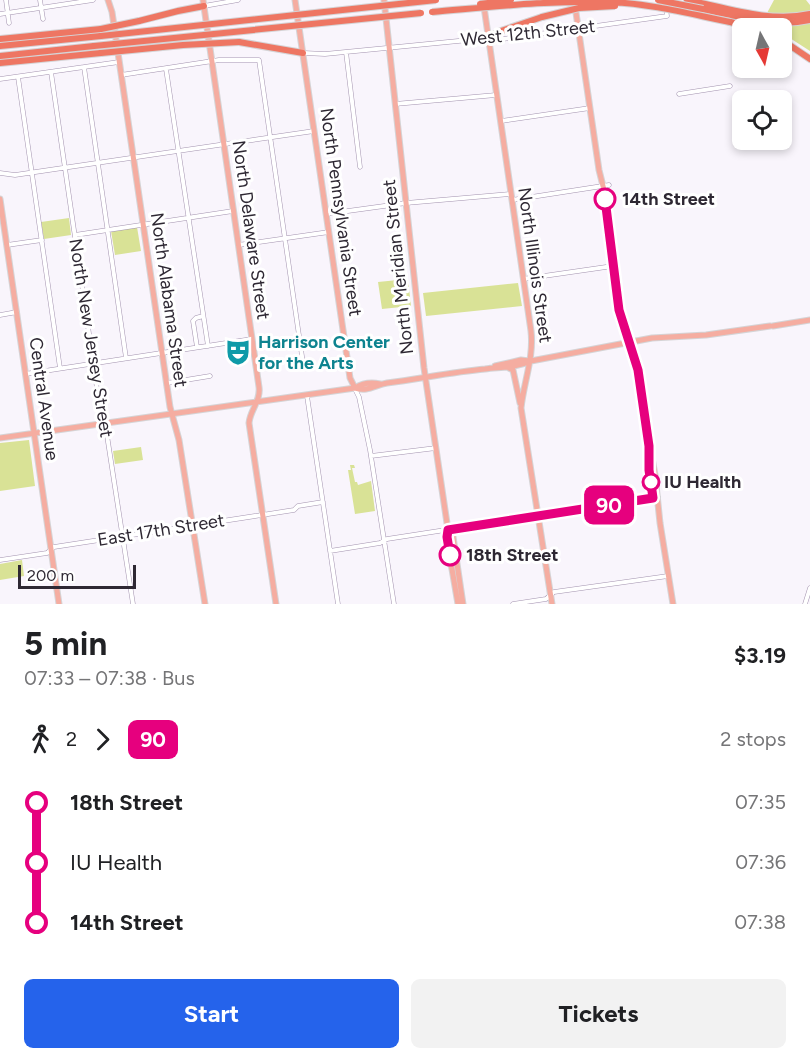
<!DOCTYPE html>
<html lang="en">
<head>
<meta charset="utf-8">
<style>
	:root { --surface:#fff; --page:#f2f2f2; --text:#202124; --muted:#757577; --accent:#2563eb }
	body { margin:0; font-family:Figtree,sans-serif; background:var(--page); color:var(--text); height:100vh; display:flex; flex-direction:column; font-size:22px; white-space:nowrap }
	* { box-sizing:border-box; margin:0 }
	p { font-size:20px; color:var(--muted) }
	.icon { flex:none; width:33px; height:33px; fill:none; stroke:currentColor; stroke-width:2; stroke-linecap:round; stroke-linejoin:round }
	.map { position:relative; height:604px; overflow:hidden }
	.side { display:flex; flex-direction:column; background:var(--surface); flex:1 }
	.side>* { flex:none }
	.badge { padding:0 12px; border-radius:9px; font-size:21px; line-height:39px }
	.needle { width:39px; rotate:172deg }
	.controls { position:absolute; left:732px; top:18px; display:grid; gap:12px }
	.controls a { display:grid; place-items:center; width:60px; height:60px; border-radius:9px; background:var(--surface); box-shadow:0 3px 9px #0003; font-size:30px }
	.scale { position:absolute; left:18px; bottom:15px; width:118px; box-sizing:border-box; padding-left:6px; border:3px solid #2e2833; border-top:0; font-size:16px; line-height:21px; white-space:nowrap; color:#2e2833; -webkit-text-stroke:4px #fff; paint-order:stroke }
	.map>.badge { position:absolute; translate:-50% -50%; box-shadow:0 0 0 3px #fff }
	.legs { display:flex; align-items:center; gap:9px; height:66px; padding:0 24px; font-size:20px }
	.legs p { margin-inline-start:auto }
	.head { display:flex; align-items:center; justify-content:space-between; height:102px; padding:0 24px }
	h1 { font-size:33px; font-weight:700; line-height:45px }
	.action { display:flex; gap:12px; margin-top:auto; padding:12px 24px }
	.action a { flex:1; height:69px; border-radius:9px; background:var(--accent); color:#fff; font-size:24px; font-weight:700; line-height:69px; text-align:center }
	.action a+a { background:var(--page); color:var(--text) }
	ul { padding:0 24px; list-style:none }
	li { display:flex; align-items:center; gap:21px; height:60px; font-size:22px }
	li i { display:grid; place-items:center; width:9px; height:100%; margin:0 8px; background:currentColor }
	li i::after { content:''; width:15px; height:15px; margin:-8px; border:4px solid; border-radius:50%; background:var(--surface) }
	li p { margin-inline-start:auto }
	li:first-child i { background:linear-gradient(#0000 50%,currentColor 0) }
	li:last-child i { background:linear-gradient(currentColor 50%,#0000 0) }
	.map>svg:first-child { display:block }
	.green { fill:#d9e296 }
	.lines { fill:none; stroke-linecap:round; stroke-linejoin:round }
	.minor-casing { stroke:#a393af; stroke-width:5 }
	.major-casing { stroke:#d5d4d6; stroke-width:7 }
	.highway-casing { stroke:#d5d4d6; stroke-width:8 }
	.minor { stroke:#fff; stroke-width:4 }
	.major { stroke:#f5ada1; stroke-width:5 }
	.highway { stroke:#ee7663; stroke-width:6 }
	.highway-bridge-casing { stroke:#d5d4d6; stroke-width:8; stroke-linecap:butt }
	.highway-bridge { stroke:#ee7663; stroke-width:6 }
	.line-1-casing { stroke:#fff; stroke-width:14 }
	.line-1 { stroke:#e6007e; stroke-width:9 }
	.stop-1-dot { fill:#fff; stroke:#e6007e; stroke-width:3 }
	.labels { text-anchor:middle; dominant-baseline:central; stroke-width:6; stroke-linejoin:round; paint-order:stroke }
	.street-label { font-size:18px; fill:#2e2833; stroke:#fff }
	.stop-label { font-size:18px; font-weight:bold; fill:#2e2833; stroke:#fff; text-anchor:start }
	.culture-label { font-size:18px; font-weight:bold; fill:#0d838f; stroke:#fff; text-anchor:start }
</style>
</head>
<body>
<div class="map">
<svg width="810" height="604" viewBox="0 0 810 604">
	<rect width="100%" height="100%" fill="#f9f5fc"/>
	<!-- green -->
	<path class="green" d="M 774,0 L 806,0 L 810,5 L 810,11 L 787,14 L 767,13 Z
		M 751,22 L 779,26 L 810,23 L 810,51 L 782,33 L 782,28 L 771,28 Z
		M 69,218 L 71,235 L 44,239 L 41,222 Z
		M 137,227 L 141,251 L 115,255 L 111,231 Z
		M 408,279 L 411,306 L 382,309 L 378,282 Z
		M 518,283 L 522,306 L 426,316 L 423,293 Z
		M 29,440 L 35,486 L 0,491 L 0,443 Z
		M 141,447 L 143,460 L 115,464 L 113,451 Z
		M 350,465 L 354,465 L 355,468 L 352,468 L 355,482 L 357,482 L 358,485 L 371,481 L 375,511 L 355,514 L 348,470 L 351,470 Z
		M 22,560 L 24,576 L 0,580 L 0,564 Z"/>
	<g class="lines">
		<defs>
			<path id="minor" d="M 6,0 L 9,23
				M 40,0 L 43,19
				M 204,6 L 238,0
				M 0,14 L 93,0
				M 346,52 L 360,167
				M 304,53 L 325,54 L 489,38 L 503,39 L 667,16 L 665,0
				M 84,67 L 126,358
				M 166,69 L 208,346
				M 51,72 L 101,416 L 106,429 L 133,604
				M 121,75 L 219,60 L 259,60 L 303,363
				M 18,77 L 60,368
				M 0,79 L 119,62
				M 679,94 L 730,86
				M 395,104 L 496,95
				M 501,121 L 590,108
				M 0,173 L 15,175 L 314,131
				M 512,200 L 609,185
				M 326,214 L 406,203 L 511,194
				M 75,235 L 233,211
				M 7,245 L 42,240
				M 238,245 L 329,232
				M 523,279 L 613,266
				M 0,315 L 17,312
				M 197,347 L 193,321 L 196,318 L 203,316
				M 25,374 L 252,339
				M 167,383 L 210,376
				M 355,389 L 359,397 L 370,450 L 394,604
				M 307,396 L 338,604
				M 371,456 L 436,448
				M 330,551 L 380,543 L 387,539 L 658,497
				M 0,560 L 47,553 L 54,547 L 294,510 L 298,506 L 323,502
				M 513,604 L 546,599 L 554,592 L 668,576
				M 805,604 L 810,588"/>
			<path id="major" d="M 108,0 L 112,12 L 170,407 L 179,440 L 205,604
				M 203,0 L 259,387 C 261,401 250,410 249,423 L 276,604
				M 295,0 L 350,378 L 355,388
				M 384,0 L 424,368 L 448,530 L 448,546 L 458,604
				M 483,0 L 531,331 C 534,358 524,381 521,408 L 552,604
				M 575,6 L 599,170 L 604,190 L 619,310 L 637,367 L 642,399
				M 0,199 L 59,604
				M 773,326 L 810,320
				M 495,366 L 521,360 L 529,361
				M 509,368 L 513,370 L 520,403
				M 355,388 C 368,392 375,385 387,383 C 419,379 452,372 485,369 C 501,367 515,368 531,361 L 652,338 L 706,335 L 770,326
				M 642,401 L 655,475 L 660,523 L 673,604
				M 0,438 L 355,388 C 363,383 371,382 380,384
				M 448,530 L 453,537 L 463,604"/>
			<path id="highway" d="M 687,0 C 727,8 770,23 810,14
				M 703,9 C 738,16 774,28 810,20
				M 139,21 L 178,11 L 204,6
				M 730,22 L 755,28
				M 489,38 L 498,32 L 542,17
				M 0,39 L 101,29
				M 782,40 L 810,59
				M 239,42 L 303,53
				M 0,46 L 101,36
				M 0,56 L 94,46
				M 0,63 L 101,53"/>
		</defs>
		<!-- minor casing -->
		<use href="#minor" class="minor-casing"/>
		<!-- major casing -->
		<use href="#major" class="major-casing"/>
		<!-- highway casing -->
		<use href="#highway" class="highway-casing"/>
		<!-- minor -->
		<use href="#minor" class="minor"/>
		<!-- major -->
		<use href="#major" class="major"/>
		<!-- highway -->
		<use href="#highway" class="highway"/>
		<defs>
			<path id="highway-bridge" d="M 658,0 L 703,9
				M 480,4 L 511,0
				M 432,12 C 491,7 552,0 611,2 C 652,4 690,14 730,22
				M 542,17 L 579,8 L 615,6
				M 101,29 L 139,21
				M 101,36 L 436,0
				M 94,46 L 421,13
				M 101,53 L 183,45 L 239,42"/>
		</defs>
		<!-- highway-bridge casing -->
		<use href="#highway-bridge" class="highway-bridge-casing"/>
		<!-- highway-bridge -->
		<use href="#highway-bridge" class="highway-bridge"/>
	</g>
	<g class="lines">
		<defs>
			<path id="line-1" d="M 450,555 L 447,537 L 448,530 L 653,498 L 649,470 L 649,446 L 638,370 L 619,310 L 605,199"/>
		</defs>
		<!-- line-1 casing -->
		<use href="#line-1" class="line-1-casing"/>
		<!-- line-1 -->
		<use href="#line-1" class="line-1"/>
	</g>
	<!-- icons -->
	<defs>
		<symbol id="theatre-bare" viewBox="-9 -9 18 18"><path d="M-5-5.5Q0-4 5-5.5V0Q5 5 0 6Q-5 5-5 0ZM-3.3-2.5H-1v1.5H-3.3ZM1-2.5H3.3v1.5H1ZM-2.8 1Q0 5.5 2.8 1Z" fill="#0f9aa8" stroke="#fff" stroke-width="2.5" paint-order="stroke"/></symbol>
	</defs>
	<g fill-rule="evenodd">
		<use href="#theatre-bare" x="219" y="333" width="38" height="38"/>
	</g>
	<!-- markers -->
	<g class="stop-1-dot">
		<circle cx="605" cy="199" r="10"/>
		<circle cx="651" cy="482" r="8"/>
		<circle cx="450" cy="555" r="10"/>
	</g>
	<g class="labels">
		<!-- street labels -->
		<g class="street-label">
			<text transform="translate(528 33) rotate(-6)">West 12th Street</text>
			<text transform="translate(341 212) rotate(82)">North Pennsylvania Street</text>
			<text transform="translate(251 230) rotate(82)">North Delaware Street</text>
			<text transform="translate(535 265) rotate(82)">North Illinois Street</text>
			<text transform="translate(398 267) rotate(-96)">North Meridian Street</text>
			<text transform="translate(169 300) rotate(82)">North Alabama Street</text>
			<text transform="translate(91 338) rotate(81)">North New Jersey Street</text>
			<text transform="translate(44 399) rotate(82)">Central Avenue</text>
			<text transform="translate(161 530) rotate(-9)">East 17th Street</text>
		</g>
		<!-- stop labels -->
		<g class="stop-label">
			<text x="622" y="199">14th Street</text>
			<text x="664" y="482">IU Health</text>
			<text x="466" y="555">18th Street</text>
		</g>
		<!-- culture labels -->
		<g class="culture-label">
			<text x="258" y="342">Harrison Center<tspan x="258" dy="21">for the Arts</tspan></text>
		</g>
	</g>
</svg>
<div class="controls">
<a><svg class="needle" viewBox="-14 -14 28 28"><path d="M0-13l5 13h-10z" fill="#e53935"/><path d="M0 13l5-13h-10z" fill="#757577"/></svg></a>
<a><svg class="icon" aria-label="locate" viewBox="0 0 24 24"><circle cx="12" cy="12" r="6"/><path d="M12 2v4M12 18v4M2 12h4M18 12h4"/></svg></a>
</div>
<div class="scale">200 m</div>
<b class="badge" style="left:609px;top:505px;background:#e6007e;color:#fff">90</b>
</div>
<section class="side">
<div class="head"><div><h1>5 min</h1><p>07:33 – 07:38 · Bus</p></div><b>$3.19</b></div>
<div class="legs"><svg class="icon" aria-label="walk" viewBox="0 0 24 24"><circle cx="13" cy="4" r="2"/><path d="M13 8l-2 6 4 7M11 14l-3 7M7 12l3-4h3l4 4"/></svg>2<svg class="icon" aria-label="forward" viewBox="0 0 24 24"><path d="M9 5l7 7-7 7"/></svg><b class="badge" style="background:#e6007e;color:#fff">90</b><p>2 stops</p></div>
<ul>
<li><i style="color:#e6007e"></i><b>18th Street</b><p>07:35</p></li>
<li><i style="color:#e6007e"></i><span>IU Health</span><p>07:36</p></li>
<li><i style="color:#e6007e"></i><b>14th Street</b><p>07:38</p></li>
</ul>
<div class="action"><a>Start</a><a>Tickets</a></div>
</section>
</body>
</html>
